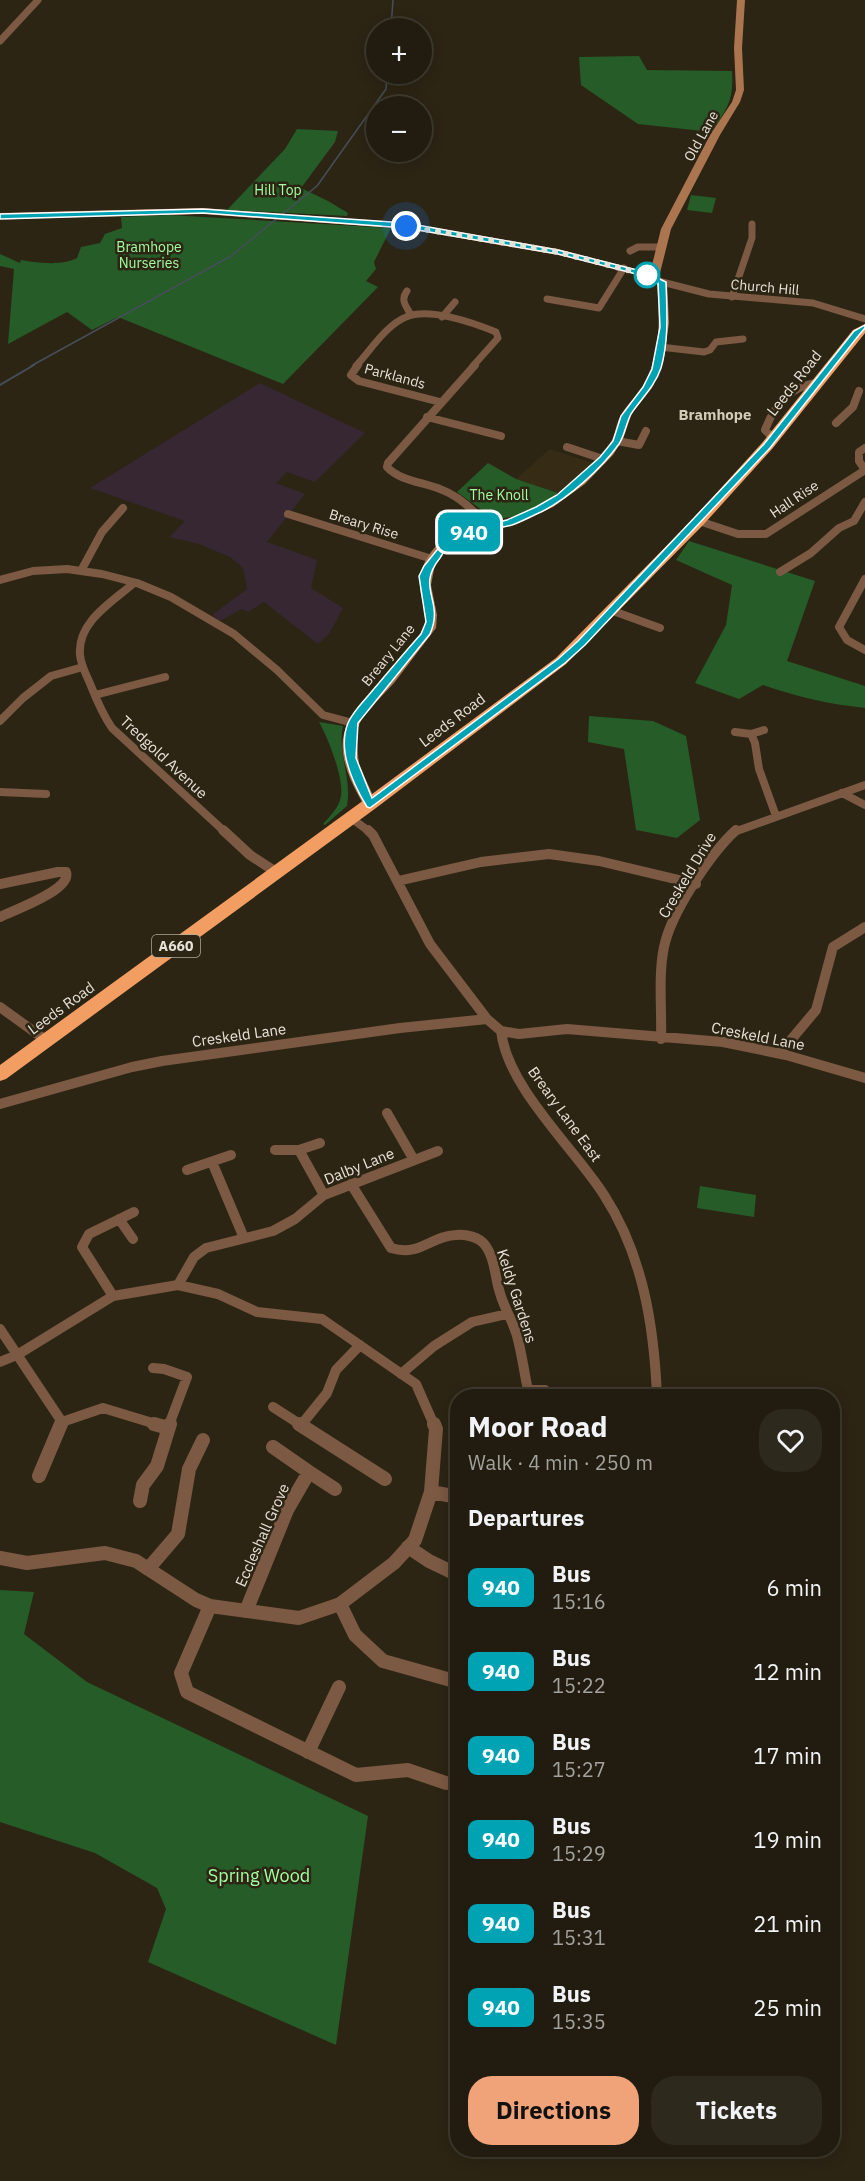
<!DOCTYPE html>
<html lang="en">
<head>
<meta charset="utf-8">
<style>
	:root { --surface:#211c0f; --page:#2d291d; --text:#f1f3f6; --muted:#a2a19e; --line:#3e3a2f; --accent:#f0a279 }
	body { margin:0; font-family:"IBM Plex Sans",sans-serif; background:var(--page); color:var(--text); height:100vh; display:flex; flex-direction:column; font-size:22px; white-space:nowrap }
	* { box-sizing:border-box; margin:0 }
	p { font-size:20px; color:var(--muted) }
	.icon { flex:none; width:33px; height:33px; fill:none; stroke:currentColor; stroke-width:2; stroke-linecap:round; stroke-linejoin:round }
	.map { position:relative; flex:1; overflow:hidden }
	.sheet { position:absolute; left:450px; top:1389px; width:390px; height:768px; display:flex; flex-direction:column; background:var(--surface); border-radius:24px; box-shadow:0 3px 15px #0003,0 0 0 2px var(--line) }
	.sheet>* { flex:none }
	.badge { padding:0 12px; border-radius:9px; font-size:21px; line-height:39px }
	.fabs { position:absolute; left:366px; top:18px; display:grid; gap:12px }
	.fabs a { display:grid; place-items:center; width:66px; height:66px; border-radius:50%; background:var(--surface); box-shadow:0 3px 15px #0003,0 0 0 2px var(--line); font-size:30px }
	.you { position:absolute; width:30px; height:30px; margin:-15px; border:4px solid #fff; border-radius:50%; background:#1a73e8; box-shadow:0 0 0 9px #1a73e833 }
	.map>.badge { position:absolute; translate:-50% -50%; box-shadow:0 0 0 3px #fff }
	h2 { padding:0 18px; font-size:22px; line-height:54px }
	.round { display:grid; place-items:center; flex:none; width:63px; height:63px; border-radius:24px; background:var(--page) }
	.headline { display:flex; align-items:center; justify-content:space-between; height:102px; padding:0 18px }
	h1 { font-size:28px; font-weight:700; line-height:45px }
	.primary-button { display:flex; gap:12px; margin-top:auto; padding:12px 18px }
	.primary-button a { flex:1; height:69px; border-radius:24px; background:var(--accent); color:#111; font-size:24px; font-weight:700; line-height:69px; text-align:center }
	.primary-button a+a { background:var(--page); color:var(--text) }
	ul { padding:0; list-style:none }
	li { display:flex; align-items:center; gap:18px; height:84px; padding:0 18px }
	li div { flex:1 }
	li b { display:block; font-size:22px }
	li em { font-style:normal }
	li .badge { min-width:66px; font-weight:700; text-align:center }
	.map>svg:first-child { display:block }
	.built { fill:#362c15 }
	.education { fill:#372732 }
	.green { fill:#255c27 }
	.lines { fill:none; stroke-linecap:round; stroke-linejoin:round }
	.stream-far1 { stroke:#464e5a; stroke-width:1.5 }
	.stream { stroke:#464e5a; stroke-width:2 }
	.street-far3 { stroke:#7b5942; stroke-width:7 }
	.street-far2 { stroke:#7b5942; stroke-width:8 }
	.street-far1 { stroke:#7b5942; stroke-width:10 }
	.street { stroke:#7b5942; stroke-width:14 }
	.secondary { fill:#ab7550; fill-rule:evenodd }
	.highway { fill:#f29e63; fill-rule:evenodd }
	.line { fill:#00a3b4; stroke:#fff; stroke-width:1.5 }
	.walk { stroke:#e7e2d8; stroke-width:6; stroke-dasharray:0 10.8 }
	.stop-dot { fill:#fff; stroke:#00a3b4; stroke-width:3 }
	.labels { text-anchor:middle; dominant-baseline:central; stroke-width:5; stroke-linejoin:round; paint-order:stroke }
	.far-street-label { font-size:14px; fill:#e7e2d8; stroke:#2c2514 }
	.far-park-label { font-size:14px; fill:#a0ffa0; stroke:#2c2514 }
	.shield { fill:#2c2514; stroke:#afa99d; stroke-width:1.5 }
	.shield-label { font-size:14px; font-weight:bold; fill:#e7e2d8 }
	.street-label { font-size:15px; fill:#e7e2d8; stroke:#2c2514 }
	.far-quarter-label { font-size:15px; font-weight:bold; fill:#d5ccb8; stroke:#2c2514 }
	.near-park-label { font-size:18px; fill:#a0ffa0; stroke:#2c2514 }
</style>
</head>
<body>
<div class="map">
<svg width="865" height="2181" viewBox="0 0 865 2181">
	<rect width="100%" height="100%" fill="#2c2514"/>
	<!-- built -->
	<path class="built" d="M 550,449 L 593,463 L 558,493 L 516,479 Z"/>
	<!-- education -->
	<path class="education" d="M 260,383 L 365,433 L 315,482 L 287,472 L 276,483 L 305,494 L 267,542 L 317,560 L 311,588 L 343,608 L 329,634 L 318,644 L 264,602 L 248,612 L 242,609 L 220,621 L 212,615 L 247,589 L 243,568 L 230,557 L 199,544 L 169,537 L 185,521 L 90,488 Z"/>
	<!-- green -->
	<path class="green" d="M 639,56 L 647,70 L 732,71 C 734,101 727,108 712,132 L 638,124 L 581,85 L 579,57 Z
		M 297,129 L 338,131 L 335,142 L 301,188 L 328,201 L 348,213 L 347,216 L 227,210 L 285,149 Z
		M 691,195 L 716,198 L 712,213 L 687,210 Z
		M 169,215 L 391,228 L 374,262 L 376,269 L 366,281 L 378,287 L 283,384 L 118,317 L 92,330 L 67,312 L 8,344 L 14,269 L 0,266 L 0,254 L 20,263 L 21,260 C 38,263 62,266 77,258 L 81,247 L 100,243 L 105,234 L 122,228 L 121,217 Z
		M 488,463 L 516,479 L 558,493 C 541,505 515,521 493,518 L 457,492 Z
		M 689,541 L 815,581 L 787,661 L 865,686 L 865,708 C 829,704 797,697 763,685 L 739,699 L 695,683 L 726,625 L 732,585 L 676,560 Z
		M 589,716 L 653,721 L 686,736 L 700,820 L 677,838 L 636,830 L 624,749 L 588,742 Z
		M 319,722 L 343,726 C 337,752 352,777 347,806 L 325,825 L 323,824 C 330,816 339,808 341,796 C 344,778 328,738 319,722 Z
		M 700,1186 L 756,1195 L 754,1217 L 697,1208 Z
		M 0,1590 L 34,1592 L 24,1634 L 87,1682 L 368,1816 L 336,2045 L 148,1962 L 166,1909 L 157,1888 L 95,1853 L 0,1822 Z"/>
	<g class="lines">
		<!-- stream-far1 -->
		<path class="stream-far1" d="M 391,28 L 393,0
			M 31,366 L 231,256 L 317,186 L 386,89 L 387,74"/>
		<!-- stream -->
		<path class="stream" d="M 0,385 L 34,365"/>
		<!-- street-far3 -->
		<path class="street-far3" d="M 0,41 L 38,0
			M 630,251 L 638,247 L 660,247
			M 662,282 L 709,294 L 813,303 L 865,319
			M 407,291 C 400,300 406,306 411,315
			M 732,297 L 752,238 L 752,224
			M 547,299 L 599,308 L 624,268
			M 442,317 L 455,302
			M 660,347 L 704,352 L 710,350 L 716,342 L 743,339
			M 356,366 C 370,351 386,325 406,317 C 429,307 474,323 496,332 L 498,338 L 473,366"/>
		<!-- street-far2 -->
		<path class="street-far2" d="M 358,365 L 351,375 L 359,381 L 440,402
			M 475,365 L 388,463 L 387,467 C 400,481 423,482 440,489 C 459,496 476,512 488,528
			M 427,417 L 501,436
			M 836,423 L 853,407 L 859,391
			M 773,438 L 765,430 C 774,406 790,387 816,383
			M 617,441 L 639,445 L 646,431
			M 567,447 L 603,459
			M 865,448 L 859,452 L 859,461 L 865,470
			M 288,514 L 432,559
			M 699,521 L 738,534 L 766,534 L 865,470
			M 82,569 L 102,532 L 123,508
			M 780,572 L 811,553 L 839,528 L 854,521 L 865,502
			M 865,579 L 839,627 L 847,640 L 865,650
			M 0,580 L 33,571 L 67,569 L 102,574 L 137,583 L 171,597 L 234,634 L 277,670 L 323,715 L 353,723
			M 134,583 C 112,602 77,622 80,655 C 81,666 87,676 91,686 C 97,701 103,715 112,728 L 225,832
			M 613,611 L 660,628
			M 95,695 L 165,677
			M 0,721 L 23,698 L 51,676 L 83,667
			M 735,732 L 751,734 L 764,730
			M 751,734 L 755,743 L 759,769 L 776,816
			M 0,792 L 46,794
			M 842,793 L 865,805
			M 351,818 L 370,832
			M 734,832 L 865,785"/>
		<!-- street-far1 -->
		<path class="street-far1" d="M 223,830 L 250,855 L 276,872
			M 368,830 L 373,835 L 430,944 L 487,1019 L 501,1031 L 519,1034 L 567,1029 L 723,1042 L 786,1055 L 865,1078
			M 398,881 L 481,862 L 549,854 L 599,861 L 696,884
			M 0,884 L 58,872 L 66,872 C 72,890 14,910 0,917
			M 0,1007 L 47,1041
			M 501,1031 C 507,1087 574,1148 604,1195 C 643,1255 654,1326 657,1396
			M 661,1039 C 662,1009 658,976 664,947 C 671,913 710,854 736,830
			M 780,1053 L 816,1010 L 833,947 L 865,927
			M 0,1104 L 132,1067 L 162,1061 L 400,1028 L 487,1019
			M 387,1113 L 414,1160
			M 320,1143 L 299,1150 L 324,1195
			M 275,1150 L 299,1150
			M 212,1162 L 244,1238
			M 187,1170 L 231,1155
			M 351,1184 L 391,1248 C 420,1257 430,1236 456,1235 C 466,1234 479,1237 485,1245 C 495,1258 495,1278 500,1293 C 504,1308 513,1321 517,1336 C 522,1354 524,1372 528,1390 L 545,1390
			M 119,1219 L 133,1239
			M 178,1285 L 194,1257 L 206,1248 L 273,1231 L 295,1219 L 324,1195 L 438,1151
			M 113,1296 L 82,1247 L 89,1234 L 134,1212
			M 0,1329 L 62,1422 L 103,1408 L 159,1425
			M 0,1362 L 17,1355 L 113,1296 L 178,1285 L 218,1294 L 257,1312 L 322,1319 L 416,1384 L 434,1425
			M 153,1368 L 164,1369 L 187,1377 L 169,1425
			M 401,1374 L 434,1346 L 472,1322 L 507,1314
			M 273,1407 L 301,1425
			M 302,1424 L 327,1393 L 336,1370 L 360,1345
			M 61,1425 L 62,1422"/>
		<!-- street -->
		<path class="street" d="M 154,1424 L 168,1428
			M 299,1424 L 385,1479
			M 309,1472 L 335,1489
			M 39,1476 L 61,1424
			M 431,1492 L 458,1497
			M 140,1501 L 143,1485 L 157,1466 L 170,1424
			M 408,1547 L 429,1561 L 458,1575
			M 0,1558 L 27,1563 L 105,1553 L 136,1561 L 196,1600 L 210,1606 L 299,1618 L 340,1604 L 394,1563 L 415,1540 L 431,1492 L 436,1429 L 434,1424
			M 148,1569 L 178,1534 L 189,1469 L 203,1440
			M 340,1604 L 355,1635 L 383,1661 L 458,1682
			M 210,1606 L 181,1673 L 187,1692 L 356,1775 L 408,1770 L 446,1783
			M 246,1611 L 287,1510 L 309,1472 L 273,1447
			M 308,1752 L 339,1687"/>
		<!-- secondary -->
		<path class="secondary" d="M 737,0 L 745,0 L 742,48 L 744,90 L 740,102 L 720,135 L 671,229 L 659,277 L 667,282 L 669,323 L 663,364 L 652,388 L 632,413 L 623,439 L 613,455 L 585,484 L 553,507 L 516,524 L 459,539 L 447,548 L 435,564 L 431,585 L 437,615 L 436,628 L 394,683 L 363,716 L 356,732 L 359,765 L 377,804 L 375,807 L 365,807 C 316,725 356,716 402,655 C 410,646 420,638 424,626 C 427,617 424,608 422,599 C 416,577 423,558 440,542 C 460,523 492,526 517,516 C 552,501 592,475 612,440 C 616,432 616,423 621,415 C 627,404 637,396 643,386 C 661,355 660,318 657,284 L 636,274 L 558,255 L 407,229 L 203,214 L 0,219 L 0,213 L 203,208 L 407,223 L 558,249 L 650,273 L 661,229 L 710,135 L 732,102 L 736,90 L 734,48 Z"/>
		<!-- highway -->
		<path class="highway" d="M 865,324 L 865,333 L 772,449 L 704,524 L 566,664 L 376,808 L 6,1079 L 0,1081 L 0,1065 L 364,800 L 556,658 L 694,518 L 762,443 L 853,330 Z"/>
	</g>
	<!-- line -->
	<path class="line" d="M 203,209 L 406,223 L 558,250 L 645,272 L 666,282 C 667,311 669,340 661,368 C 655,386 641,399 631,414 C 626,423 625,435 619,444 C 602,468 568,499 541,512 C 532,516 521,522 512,525 C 492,530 467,530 451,543 C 447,547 443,553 440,558 C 415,589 445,600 430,634 L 358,723 L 356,758 L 372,798 L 558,659 L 578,641 L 764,444 L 854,331 L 865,325 L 865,328 L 859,335 L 770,448 L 585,645 L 565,663 L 370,808 L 367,807 C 353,784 337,750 348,723 C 353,711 365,700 373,690 C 389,671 405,652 421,634 L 426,622 L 419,576 L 424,566 L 445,540 L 459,531 L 507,520 L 536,507 L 557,495 L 600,457 L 613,441 L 621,416 L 643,387 L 652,369 L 660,327 L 658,283 L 640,275 L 558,254 L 406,228 L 203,213 L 0,219 L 0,214 Z"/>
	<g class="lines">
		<!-- walk -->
		<path class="walk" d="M 406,226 L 558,252 L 647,275"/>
	</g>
	<!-- markers -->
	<circle class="stop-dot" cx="647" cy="275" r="12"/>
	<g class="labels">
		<!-- far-street labels -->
		<g class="far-street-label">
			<text transform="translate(701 136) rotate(-61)">Old Lane</text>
			<text transform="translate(765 287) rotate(5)">Church Hill</text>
			<text transform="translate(395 376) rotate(15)">Parklands</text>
			<text transform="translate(794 499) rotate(-34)">Hall Rise</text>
			<text transform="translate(364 524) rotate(17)">Breary Rise</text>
			<text transform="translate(388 655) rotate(-51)">Breary Lane</text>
		</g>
		<!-- far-park labels -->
		<g class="far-park-label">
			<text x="278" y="190">Hill Top</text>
			<text x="149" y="247">Bramhope<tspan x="149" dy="16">Nurseries</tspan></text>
			<text x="499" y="495">The Knoll</text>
		</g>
		<!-- shield labels -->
		<rect class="shield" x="152" y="935" width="48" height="22" rx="4.5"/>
		<g class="shield-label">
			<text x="176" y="946">A660</text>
		</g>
		<!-- street labels -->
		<g class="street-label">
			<text transform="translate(794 383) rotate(-52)">Leeds Road</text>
			<text transform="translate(452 720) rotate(-37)">Leeds Road</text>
			<text transform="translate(164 757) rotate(43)">Tredgold Avenue</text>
			<text transform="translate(687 875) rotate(-59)">Creskeld Drive</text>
			<text transform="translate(61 1008) rotate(-36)">Leeds Road</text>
			<text transform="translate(239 1035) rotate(-8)">Creskeld Lane</text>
			<text transform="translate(758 1036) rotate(11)">Creskeld Lane</text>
			<text transform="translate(565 1114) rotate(54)">Breary Lane East</text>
			<text transform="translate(359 1166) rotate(-22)">Dalby Lane</text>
			<text transform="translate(517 1296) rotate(72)">Keldy Gardens</text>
			<text transform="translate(262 1535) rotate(-66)">Eccleshall Grove</text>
		</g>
		<!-- far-quarter labels -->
		<g class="far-quarter-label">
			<text x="715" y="414">Bramhope</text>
		</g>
		<!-- near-park labels -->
		<g class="near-park-label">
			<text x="259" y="1875">Spring Wood</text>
		</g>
	</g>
</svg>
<div class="fabs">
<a>+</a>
<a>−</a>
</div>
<div class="you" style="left:406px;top:226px"></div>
<b class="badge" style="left:469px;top:532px;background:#00a3b4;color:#fff">940</b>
<section class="sheet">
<div class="headline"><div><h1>Moor Road</h1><p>Walk · 4 min · 250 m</p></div><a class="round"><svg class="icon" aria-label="heart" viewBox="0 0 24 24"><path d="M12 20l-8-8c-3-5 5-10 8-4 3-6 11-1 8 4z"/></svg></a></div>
<h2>Departures</h2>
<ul>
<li><span class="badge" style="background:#00a3b4;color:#fff">940</span><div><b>Bus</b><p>15:16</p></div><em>6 min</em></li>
<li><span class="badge" style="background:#00a3b4;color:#fff">940</span><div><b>Bus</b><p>15:22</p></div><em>12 min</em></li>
<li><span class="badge" style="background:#00a3b4;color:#fff">940</span><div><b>Bus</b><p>15:27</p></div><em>17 min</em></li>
<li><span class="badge" style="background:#00a3b4;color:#fff">940</span><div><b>Bus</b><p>15:29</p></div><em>19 min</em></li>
<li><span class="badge" style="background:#00a3b4;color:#fff">940</span><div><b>Bus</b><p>15:31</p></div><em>21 min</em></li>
<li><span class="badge" style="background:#00a3b4;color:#fff">940</span><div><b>Bus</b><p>15:35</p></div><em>25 min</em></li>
</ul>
<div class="primary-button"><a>Directions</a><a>Tickets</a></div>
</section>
</div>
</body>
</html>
